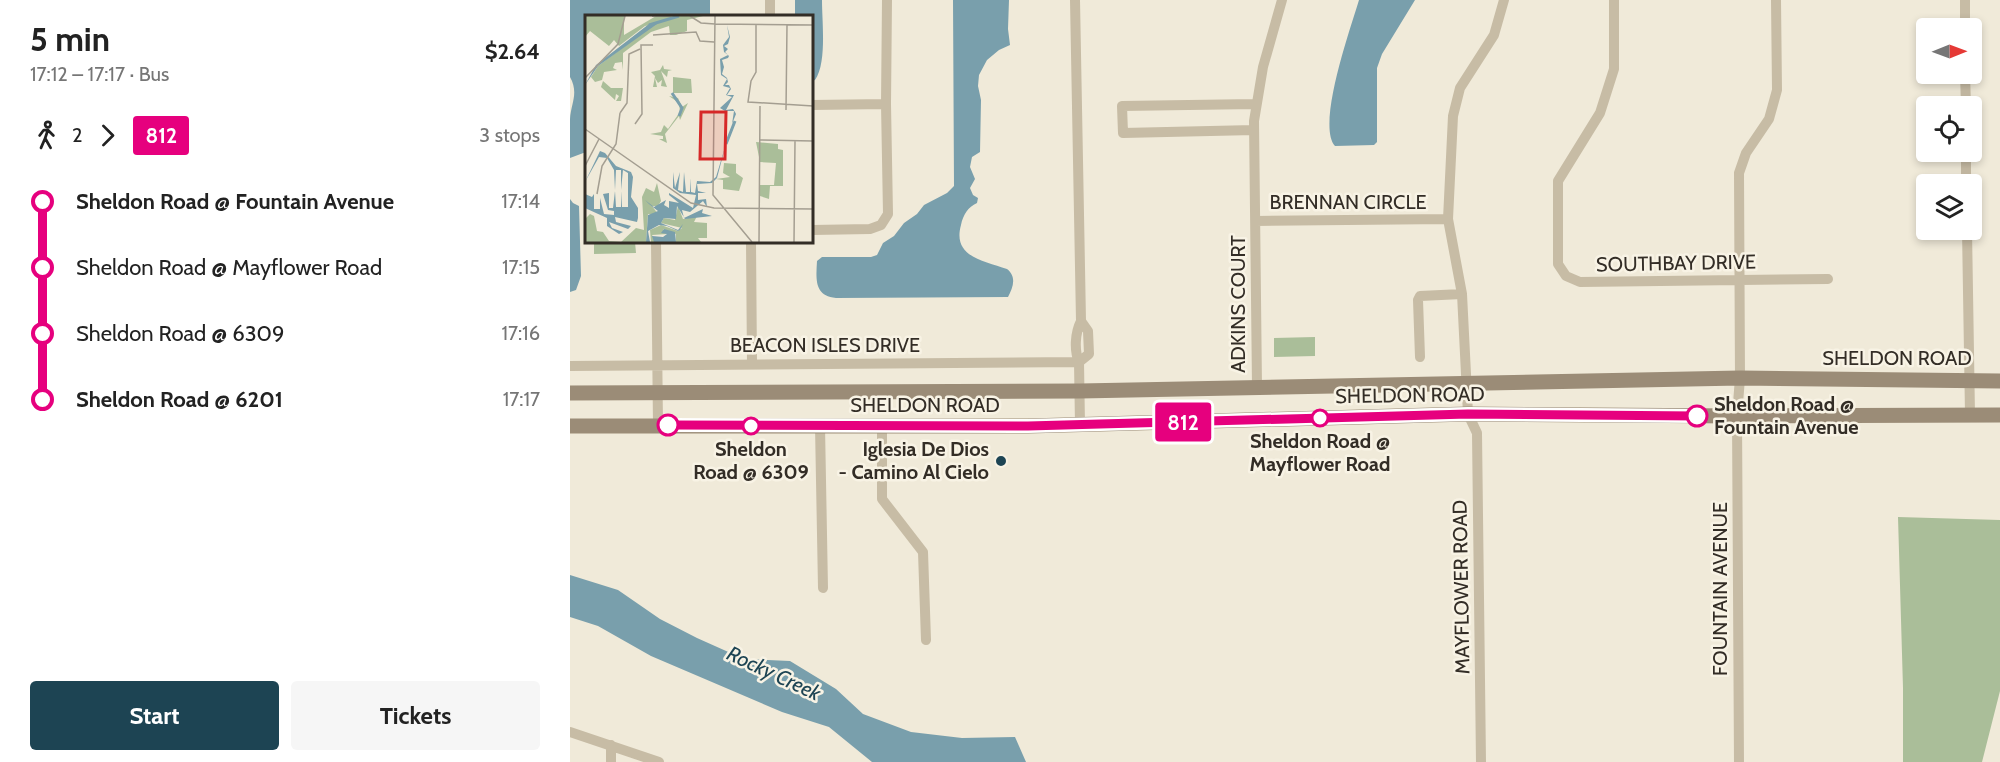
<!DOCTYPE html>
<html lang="en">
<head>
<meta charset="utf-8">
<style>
	:root { --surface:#fff; --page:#f6f6f6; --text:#222; --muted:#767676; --accent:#1d4453 }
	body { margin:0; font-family:Cabin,sans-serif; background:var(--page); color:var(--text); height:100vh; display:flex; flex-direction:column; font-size:22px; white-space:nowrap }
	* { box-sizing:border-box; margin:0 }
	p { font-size:20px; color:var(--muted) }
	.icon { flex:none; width:33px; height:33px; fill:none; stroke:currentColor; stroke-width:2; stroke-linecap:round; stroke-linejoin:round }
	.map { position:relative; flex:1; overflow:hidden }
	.drawer { display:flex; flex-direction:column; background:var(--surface); width:570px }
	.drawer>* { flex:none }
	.badge { padding:0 12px; border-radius:4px; font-size:21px; line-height:39px }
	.needle { width:39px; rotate:89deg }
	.tools { position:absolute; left:1346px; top:18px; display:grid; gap:12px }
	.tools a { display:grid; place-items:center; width:66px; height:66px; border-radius:6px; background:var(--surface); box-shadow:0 3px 9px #0003; font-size:30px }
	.map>.badge { position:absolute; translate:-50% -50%; box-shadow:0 0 0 3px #fff }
	.legs { display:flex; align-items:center; gap:9px; height:66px; padding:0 30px; font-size:20px }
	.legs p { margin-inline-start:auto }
	.overview { display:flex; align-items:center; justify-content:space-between; height:102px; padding:0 30px }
	h1 { font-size:33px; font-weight:700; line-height:45px }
	.primary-button { display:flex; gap:12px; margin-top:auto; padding:12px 30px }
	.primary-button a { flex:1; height:69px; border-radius:6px; background:var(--accent); color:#fff; font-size:24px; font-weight:700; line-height:69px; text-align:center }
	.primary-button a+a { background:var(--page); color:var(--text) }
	ul { padding:0 30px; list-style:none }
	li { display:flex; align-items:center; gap:21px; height:66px; font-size:22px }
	li i { display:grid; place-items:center; width:9px; height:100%; margin:0 8px; background:currentColor }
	li i::after { content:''; width:15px; height:15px; margin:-8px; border:4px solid; border-radius:50%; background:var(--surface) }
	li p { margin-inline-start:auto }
	li:first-child i { background:linear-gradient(#0000 50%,currentColor 0) }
	li:last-child i { background:linear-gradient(currentColor 50%,#0000 0) }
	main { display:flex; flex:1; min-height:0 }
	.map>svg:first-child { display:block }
	.green { fill:#aabe99 }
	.water { fill:#799fac }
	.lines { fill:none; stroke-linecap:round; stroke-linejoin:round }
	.street { stroke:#c7bca5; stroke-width:10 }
	.secondary { stroke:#9b8c77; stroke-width:15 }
	.line-1-casing { stroke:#fff; stroke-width:14 }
	.line-1 { stroke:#e6007e; stroke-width:9 }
	.stop-1-dot { fill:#fff; stroke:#e6007e; stroke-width:3 }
	.poi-dot { fill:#1d4453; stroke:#f8f3e5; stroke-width:2 }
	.labels { text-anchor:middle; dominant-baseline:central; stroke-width:5; stroke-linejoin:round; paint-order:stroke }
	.street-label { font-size:20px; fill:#332d26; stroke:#f8f3e5 }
	.stop-label { font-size:20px; font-weight:bold; fill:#332d26; stroke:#f8f3e5 }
	.poi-label { font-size:20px; font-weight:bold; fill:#332d26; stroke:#f8f3e5; text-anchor:end }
	.water-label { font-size:21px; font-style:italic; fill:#1d4453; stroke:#f8f3e5 }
	.inset-river { fill:none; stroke:#799fac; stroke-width:3 }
	.inset-road { fill:none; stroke:#a49e91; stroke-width:1.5 }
	.view { fill:#d62828; fill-opacity:0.15; stroke:#d62828; stroke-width:3 }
	.inset-edge { fill:none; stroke:#332d26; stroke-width:3 }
</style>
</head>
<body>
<main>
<section class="drawer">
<div class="overview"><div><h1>5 min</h1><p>17:12 – 17:17 · Bus</p></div><b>$2.64</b></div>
<div class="legs"><svg class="icon" aria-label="walk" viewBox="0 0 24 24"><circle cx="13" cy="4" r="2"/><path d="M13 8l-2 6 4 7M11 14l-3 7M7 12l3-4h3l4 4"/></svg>2<svg class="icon" aria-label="forward" viewBox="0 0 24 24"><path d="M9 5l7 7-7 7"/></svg><b class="badge" style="background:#e6007e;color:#fff">812</b><p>3 stops</p></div>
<ul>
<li><i style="color:#e6007e"></i><b>Sheldon Road @ Fountain Avenue</b><p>17:14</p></li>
<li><i style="color:#e6007e"></i><span>Sheldon Road @ Mayflower Road</span><p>17:15</p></li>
<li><i style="color:#e6007e"></i><span>Sheldon Road @ 6309</span><p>17:16</p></li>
<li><i style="color:#e6007e"></i><b>Sheldon Road @ 6201</b><p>17:17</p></li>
</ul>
<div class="primary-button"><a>Start</a><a>Tickets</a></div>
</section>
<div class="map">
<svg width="1430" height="762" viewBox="0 0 1430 762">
	<rect width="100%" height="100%" fill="#f0ead9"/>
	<!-- green -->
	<path class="green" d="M 24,242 L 65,242 L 66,253 L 24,254 Z
		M 745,337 L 745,356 L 704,357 L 704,338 Z
		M 1328,517 L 1430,520 L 1430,691 L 1412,762 L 1333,762 L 1333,688 Z"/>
	<!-- water -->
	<path class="water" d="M 0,0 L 140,0 L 140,16 L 16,16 L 16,152 L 0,158 C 0,145 0,132 0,119 C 1,103 9,93 0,77 Z
		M 225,0 L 252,0 C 252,22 257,63 245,80 L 242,81 L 242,16 L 225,16 Z
		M 383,0 L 439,0 L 438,29 L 440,45 L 429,50 L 417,60 L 409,75 L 408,86 L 411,100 L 410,152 L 402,157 L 400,167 L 405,179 L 400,188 L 403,195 L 408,198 L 407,203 C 398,207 393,215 391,225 C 382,257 414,261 437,269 C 447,277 443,287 438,297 L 266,298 C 244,296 246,279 247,261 L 252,257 L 301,257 L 307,255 L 313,243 L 324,236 L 334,223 L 347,214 L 354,205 L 377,193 L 384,186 Z
		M 789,0 L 845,0 L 812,54 L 807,68 L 807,142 L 804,145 L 765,146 C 746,125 781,27 789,0 Z
		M 0,199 L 3,203 L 9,206 L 11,276 L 6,290 L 0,292 Z
		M 0,575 L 48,590 L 90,619 L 127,638 L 174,659 L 220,661 L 266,689 L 293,714 L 341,732 L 392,738 L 445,737 L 456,762 L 302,762 L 259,727 L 212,712 L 81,656 L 28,626 L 0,617 Z"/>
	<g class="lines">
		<!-- street -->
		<path class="street" d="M 200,0 L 200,16
			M 505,0 L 511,321 C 505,333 504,350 509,362 L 510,425
			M 1044,0 L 1044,69 L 1030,113 L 988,181 L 988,264 L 996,276 L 1010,282 L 1258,279
			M 1395,0 L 1395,28
			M 1395,74 L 1396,106
			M 242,105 L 316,104
			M 684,130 L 553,133 L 552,106 L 685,104
			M 1396,152 L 1396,184
			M 686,221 L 878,219
			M 242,230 L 300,229 L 311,225 L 318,214 L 316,104 L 317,0
			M 1397,230 L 1400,414
			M 86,242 L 88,425
			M 181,242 L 182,364
			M 850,357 L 848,300 L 850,296 L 892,294
			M 509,362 L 519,354 L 518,331 L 511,321
			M 0,366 L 509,362
			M 687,386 L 684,121 L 693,67 L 712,0
			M 250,426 L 253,588
			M 312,427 L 312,499 L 353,552 L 356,640
			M 0,732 L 89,762
			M 41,762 L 41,745
			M 911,762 L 907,433 L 898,414 L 892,294 L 878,219 L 883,116 L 890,88 L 924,35 L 934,0
			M 1169,762 L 1167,416 L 1170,378 L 1169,173 L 1176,153 L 1199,119 L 1207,90 L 1206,0"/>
		<!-- secondary -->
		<path class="secondary" d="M 0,393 L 510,391 L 1170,378 L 1430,381
			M 0,426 L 458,426 L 898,414 L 1167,416 L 1430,415"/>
	</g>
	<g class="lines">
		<defs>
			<path id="line-1" d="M 98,425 L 458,426 L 898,414 L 1127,416"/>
		</defs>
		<!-- line-1 casing -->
		<use href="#line-1" class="line-1-casing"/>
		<!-- line-1 -->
		<use href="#line-1" class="line-1"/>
	</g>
	<!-- markers -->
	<g class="stop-1-dot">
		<circle cx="1127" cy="416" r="10"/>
		<circle cx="750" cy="418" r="8"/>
		<circle cx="98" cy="425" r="10"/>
		<circle cx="181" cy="426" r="8"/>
	</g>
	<circle class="poi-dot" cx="431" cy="461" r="6"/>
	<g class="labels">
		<!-- street labels -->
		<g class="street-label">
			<text x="778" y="202">BRENNAN CIRCLE</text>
			<text transform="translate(1106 263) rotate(-1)">SOUTHBAY DRIVE</text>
			<text transform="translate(668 304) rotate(-90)">ADKINS COURT</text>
			<text x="255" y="345">BEACON ISLES DRIVE</text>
			<text x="1327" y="358">SHELDON ROAD</text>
			<text transform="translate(840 395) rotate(-1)">SHELDON ROAD</text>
			<text x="355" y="405">SHELDON ROAD</text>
			<text transform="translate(891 587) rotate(-91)">MAYFLOWER ROAD</text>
			<text transform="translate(1150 589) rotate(-90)">FOUNTAIN AVENUE</text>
		</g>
		<!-- stop labels -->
		<g class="stop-label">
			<text x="1144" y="404" text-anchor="start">Sheldon Road @<tspan x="1144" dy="23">Fountain Avenue</tspan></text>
			<text x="750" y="441">Sheldon Road @<tspan x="750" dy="23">Mayflower Road</tspan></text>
			<text x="181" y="449">Sheldon<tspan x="181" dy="23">Road @ 6309</tspan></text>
		</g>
		<!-- poi labels -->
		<g class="poi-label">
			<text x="419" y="449">Iglesia De Dios<tspan x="419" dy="23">- Camino Al Cielo</tspan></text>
		</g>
		<!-- water labels -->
		<g class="water-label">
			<text transform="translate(204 673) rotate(25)">Rocky Creek</text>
		</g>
	</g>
	<!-- overview -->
	<g transform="translate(15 15)">
		<rect width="228" height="228" fill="#f0ead9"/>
		<path d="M 0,1 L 39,1 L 39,20 L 71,1 L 118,1 L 102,5 L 102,16 L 91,20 L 85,20 L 84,11 L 66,17 L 38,38 L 38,55 L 37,47 L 30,48 L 28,53 L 32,55 L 19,57 L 17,65 L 10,67 L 6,62 L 13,51 L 70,9 L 60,11 L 34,31 L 29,25 L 24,31 L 5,16 L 0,22 ZM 78,50 L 79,54 L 87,55 L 83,56 L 82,62 L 76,56 L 82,72 L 76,71 L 77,65 L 73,68 L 70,63 L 72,72 L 68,72 L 70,61 L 66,57 L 75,55 ZM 88,62 L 106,64 L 107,78 L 88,78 ZM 18,66 L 26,73 L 38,73 L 36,86 L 31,86 L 34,81 L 31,79 L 30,85 L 16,72 ZM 84,81 L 93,83 L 97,92 L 103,88 L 95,105 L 94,101 L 80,119 L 82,128 L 74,124 L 78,124 L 78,121 L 65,119 L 76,117 L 79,110 L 83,114 L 95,97 L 94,88 ZM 171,127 L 193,129 L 193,134 L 198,135 L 198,171 L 185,171 L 184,184 L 175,181 L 175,170 L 189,170 L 191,148 L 175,147 ZM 139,148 L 151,149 L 151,158 L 158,163 L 154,176 L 138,174 L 138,165 L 131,164 L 145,162 L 138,158 ZM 72,168 L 76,186 L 73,191 L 67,191 L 73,199 L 63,199 L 61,227 L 0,227 L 0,204 L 5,199 L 9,201 L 12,216 L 18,217 L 24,226 L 36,227 L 51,213 L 59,215 L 57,182 L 61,173 L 69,177 ZM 93,191 L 98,204 L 112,201 L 109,207 L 122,208 L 122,223 L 113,223 L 116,227 L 91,227 L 91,219 L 78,214 L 82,219 L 67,220 L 71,227 L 66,227 L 65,215 L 76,210 L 93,216 L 97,213 L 76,208 L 79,203 L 90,205 Z" fill="#aabe99"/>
		<path d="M 64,9 L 72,9 L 13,51 L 0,70 L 11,50 ZM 142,10 L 145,22 L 143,29 L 139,31 L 143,34 L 140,37 L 144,41 L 143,43 L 137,45 L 139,52 L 137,59 L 142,63 L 143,67 L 140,70 L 144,70 L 146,74 L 142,80 L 149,80 L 141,95 L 148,94 L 150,97 L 151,99 L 147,109 L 149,96 L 140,96 L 135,93 L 147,82 L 141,80 L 145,73 L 138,71 L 142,64 L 136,60 L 135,44 L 143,40 L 139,37 L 138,30 L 144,22 ZM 141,129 L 132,163 L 127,168 L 112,169 L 113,176 L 121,178 L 113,178 L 113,185 L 121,184 L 122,192 L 118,186 L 105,197 L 97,195 L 99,203 L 118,194 L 117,198 L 127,201 L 100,204 L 92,191 L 91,204 L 79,203 L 76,208 L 93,215 L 98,209 L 95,215 L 93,216 L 82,211 L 74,210 L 63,216 L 65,227 L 61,227 L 63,200 L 73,196 L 64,189 L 60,185 L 69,192 L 81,185 L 79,190 L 84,193 L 84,186 L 94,188 L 84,180 L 84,178 L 108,193 L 111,180 L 95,178 L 88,173 L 88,157 L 90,173 L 95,157 L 93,175 L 98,177 L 99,157 L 101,177 L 105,177 L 105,163 L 106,177 L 110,178 L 112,166 L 125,167 L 131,162 ZM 15,136 L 20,138 L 31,151 L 46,157 L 48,162 L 46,182 L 53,193 L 53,203 L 52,207 L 30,202 L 31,207 L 46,211 L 43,214 L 24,207 L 27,213 L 38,217 L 34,219 L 22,211 L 22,203 L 0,193 L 0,179 L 7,182 L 9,179 L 9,194 L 15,194 L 15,183 L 19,199 L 29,200 L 29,196 L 23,195 L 18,179 L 24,178 L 24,193 L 28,193 L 30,176 L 31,192 L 36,192 L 37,176 L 37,192 L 43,192 L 43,158 L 38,155 L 36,175 L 36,155 L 31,155 L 30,175 L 29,155 L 22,143 L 14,142 L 0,167 ZM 79,214 L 90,217 L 91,227 L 69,227 L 67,221 L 78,222 L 82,219 L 76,218 Z" fill="#799fac"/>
		<path class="inset-river" d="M 64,10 L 94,1M 87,78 L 97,93 L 94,101M 141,129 L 150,106"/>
		<path class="inset-road" d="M 67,1 L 86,1M 105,1 L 116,8 L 130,9M 130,1 L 128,180 L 167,227M 130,9 L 228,10M 171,9 L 171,57 L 166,66 L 163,87 L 228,91M 68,20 L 111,17 L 115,26 L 129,27M 0,63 L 33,29 L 40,1M 201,95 L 202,10M 35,98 L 42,88 L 44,39 L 55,34M 50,109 L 57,99 L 56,30 L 68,30M 0,114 L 106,188 L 129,193 L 228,194M 174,125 L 228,126M 0,151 L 14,124M 12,179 L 17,151 L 31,129 L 35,98M 174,227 L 175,91M 209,227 L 210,126"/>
		<path class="view" d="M 116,97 L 141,97 L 140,144 L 115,144 Z"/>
		<rect width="228" height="228" class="inset-edge"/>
	</g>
</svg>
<div class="tools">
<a><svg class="needle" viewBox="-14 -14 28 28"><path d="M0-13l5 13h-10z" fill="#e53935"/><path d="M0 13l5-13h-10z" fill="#767676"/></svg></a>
<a><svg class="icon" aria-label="locate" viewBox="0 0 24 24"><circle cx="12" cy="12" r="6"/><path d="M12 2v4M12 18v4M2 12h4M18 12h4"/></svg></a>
<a><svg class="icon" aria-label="layers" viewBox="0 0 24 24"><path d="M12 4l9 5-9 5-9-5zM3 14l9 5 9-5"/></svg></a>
</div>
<b class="badge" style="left:613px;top:422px;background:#e6007e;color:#fff">812</b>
</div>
</main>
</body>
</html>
